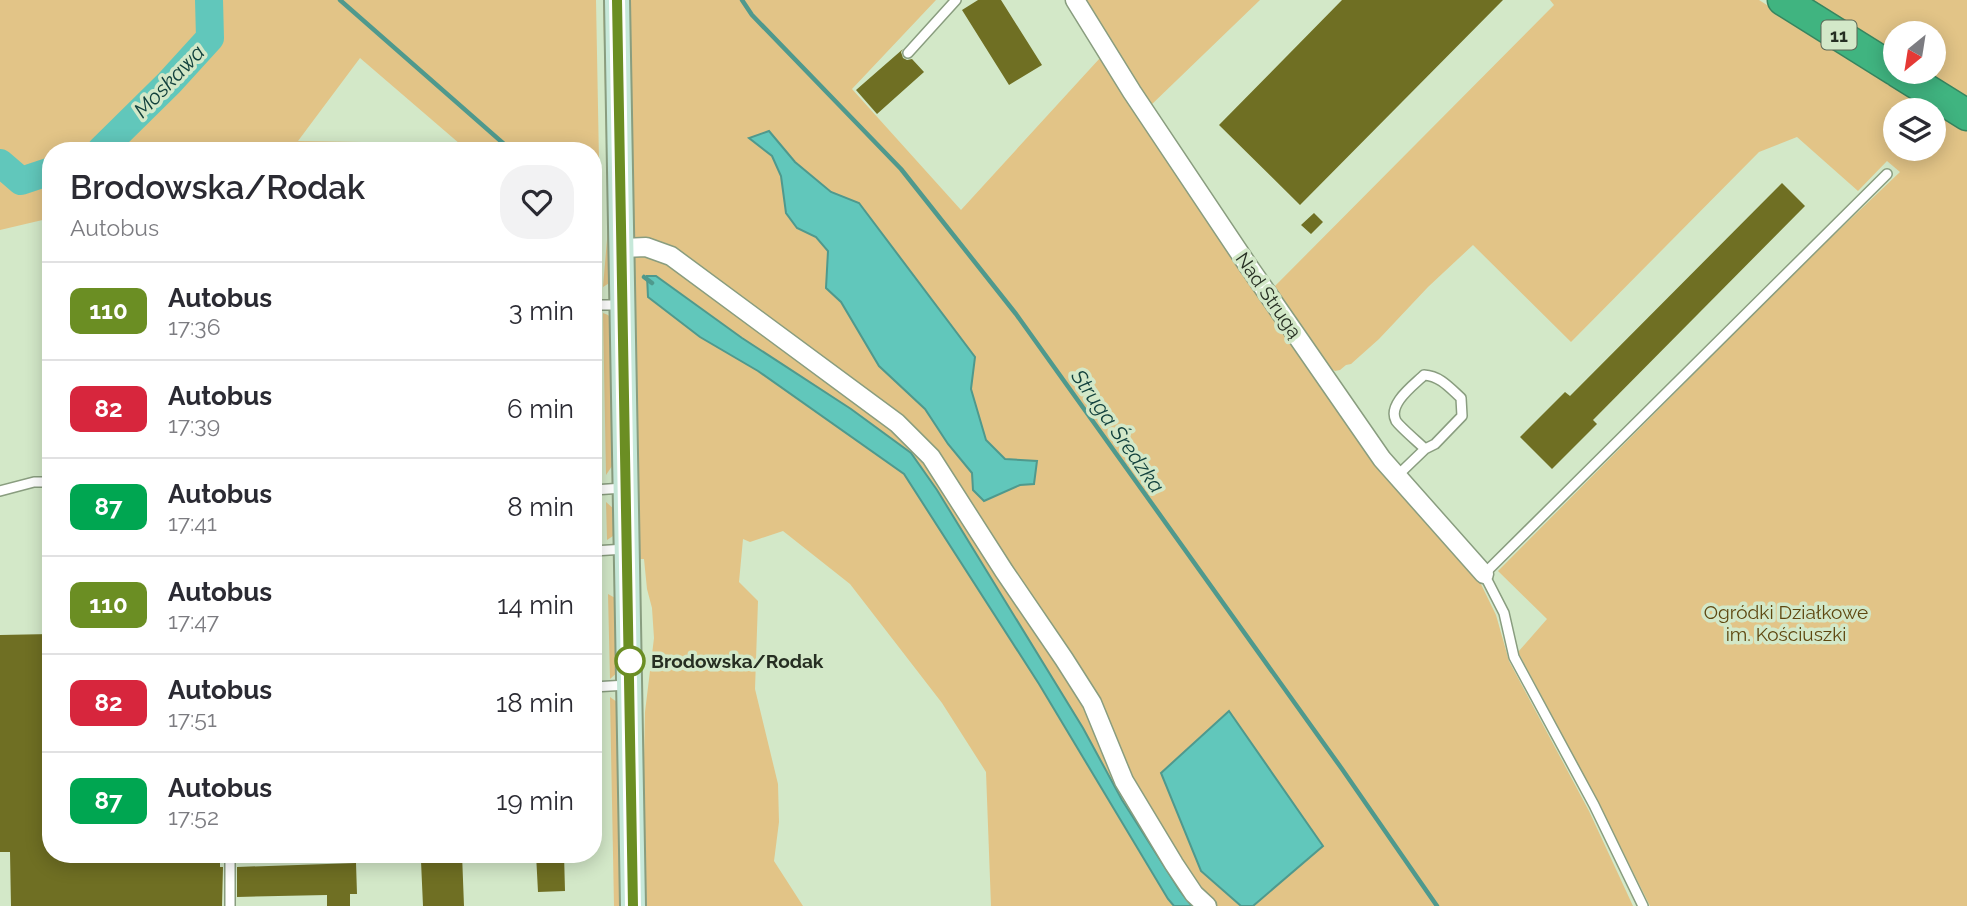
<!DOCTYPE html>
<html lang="pl">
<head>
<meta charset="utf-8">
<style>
	:root { --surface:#fff; --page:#f2f2f3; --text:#2b2b33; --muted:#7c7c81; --line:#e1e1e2 }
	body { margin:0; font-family:Raleway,sans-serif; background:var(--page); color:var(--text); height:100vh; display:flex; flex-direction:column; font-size:26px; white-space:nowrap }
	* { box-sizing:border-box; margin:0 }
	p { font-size:23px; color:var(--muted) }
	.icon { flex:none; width:38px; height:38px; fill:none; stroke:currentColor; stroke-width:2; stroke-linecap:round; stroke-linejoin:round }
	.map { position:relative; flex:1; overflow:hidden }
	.side { position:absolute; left:42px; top:142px; width:560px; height:721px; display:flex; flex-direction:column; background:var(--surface); border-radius:28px; box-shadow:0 4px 18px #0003 }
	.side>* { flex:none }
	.badge { padding:0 14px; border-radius:10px; font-size:24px; line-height:46px }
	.needle { width:46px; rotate:210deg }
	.tools { position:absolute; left:1883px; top:21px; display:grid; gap:14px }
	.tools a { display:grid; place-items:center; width:63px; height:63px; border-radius:50%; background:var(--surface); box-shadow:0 4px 18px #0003; font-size:35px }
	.map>.badge { position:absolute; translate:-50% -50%; box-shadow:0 0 0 4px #fff }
	.round { display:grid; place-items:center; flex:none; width:74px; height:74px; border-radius:28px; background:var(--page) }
	.headline { display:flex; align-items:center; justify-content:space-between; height:119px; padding:0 28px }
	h1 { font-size:33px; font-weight:600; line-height:52px }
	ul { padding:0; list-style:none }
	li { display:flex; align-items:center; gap:21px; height:98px; padding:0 28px; border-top:2px solid var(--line) }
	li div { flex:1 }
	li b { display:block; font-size:26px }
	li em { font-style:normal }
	li .badge { min-width:77px; font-weight:700; text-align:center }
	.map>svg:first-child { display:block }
	.green { fill:#e2c487; fill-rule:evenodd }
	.water { fill:#61c7bb; stroke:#4f998d; stroke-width:2 }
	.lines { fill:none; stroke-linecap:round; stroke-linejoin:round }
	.stream { stroke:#4f998d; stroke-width:4.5 }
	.river { stroke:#61c7bb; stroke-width:28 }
	.building { fill:#6f6f23 }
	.lane-casing { stroke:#899d7f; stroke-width:12 }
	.street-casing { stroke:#899d7f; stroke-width:21 }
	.secondary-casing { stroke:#899d7f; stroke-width:28 }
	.highway-casing { stroke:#37855f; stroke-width:33 }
	.lane { stroke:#fff; stroke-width:9 }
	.street { stroke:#fff; stroke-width:18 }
	.secondary { stroke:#c6e8d9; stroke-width:24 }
	.highway { stroke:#40b480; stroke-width:30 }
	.line-casing { stroke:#fff; stroke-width:16 }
	.line { stroke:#6b8e23; stroke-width:10 }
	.stop-dot { fill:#fff; stroke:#6b8e23; stroke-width:3.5 }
	.labels { text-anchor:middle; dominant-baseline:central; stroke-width:7; stroke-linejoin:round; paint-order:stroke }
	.shield { fill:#d3e8c8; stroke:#5a6654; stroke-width:2 }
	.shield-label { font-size:18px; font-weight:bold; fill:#262e22 }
	.street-label { font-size:19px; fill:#262e22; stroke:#d3e8c8 }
	.park-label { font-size:19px; fill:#5e4710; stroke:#d3e8c8 }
	.stop-label { font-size:19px; font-weight:bold; fill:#262e22; stroke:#d3e8c8; text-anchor:start }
	.water-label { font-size:21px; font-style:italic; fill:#12413d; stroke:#d3e8c8 }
</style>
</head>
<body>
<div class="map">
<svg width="1967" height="906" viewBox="0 0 1967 906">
	<rect width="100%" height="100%" fill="#d3e8c8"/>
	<!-- green -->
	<path class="green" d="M 0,0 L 596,0 L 600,215 L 595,287 L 593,287 L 593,150 L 467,150 L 360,58 L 298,141 L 362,142 L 370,150 L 295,149 L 290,150 L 290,145 L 277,145 L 277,150 L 51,150 L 51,218 L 0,230 Z
		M 603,0 L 608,0 L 611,282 L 603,287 L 608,228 Z
		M 629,0 L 936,0 L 852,89 L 961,210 L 1100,58 L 1248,279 L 1479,580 L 1496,615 L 1509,661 L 1589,811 L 1633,906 L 1215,906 L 1199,890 L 935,454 L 674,251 L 632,241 Z
		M 1083,0 L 1260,0 L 1149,107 Z
		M 1550,0 L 1759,0 L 1967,130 L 1967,906 L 1650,906 L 1599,804 L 1518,652 L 1547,619 L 1498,571 L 1799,268 L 1900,172 L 1887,161 L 1858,191 L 1797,137 L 1759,152 L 1571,342 L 1473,245 L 1428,287 L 1379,339 L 1351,364 L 1346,365 L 1340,370 L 1335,371 L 1329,367 L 1273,288 L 1554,5 ZM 1895,110 L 1934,110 L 1934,149 L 1895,149 Z
		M 1809,0 L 1967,0 L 1967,99 L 1923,72 L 1934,72 L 1934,33 L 1895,33 L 1895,54 Z
		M 642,254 L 655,257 L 706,288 L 916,447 L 1059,659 L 1202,906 L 991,906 L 986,772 L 942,703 L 850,584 L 783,531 L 750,542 L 743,539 L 739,582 L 758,601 L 755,689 L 778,784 L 779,822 L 774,861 L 803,906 L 646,906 L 643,807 L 645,712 L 654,638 L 652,608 L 647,589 L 644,559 L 640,559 L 634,256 Z
		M 603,313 L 608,315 L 612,320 L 616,460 L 606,475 Z
		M 606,502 L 614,509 L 616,534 L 607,540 Z
		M 608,594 L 617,599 L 619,671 L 610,679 Z
		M 610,697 L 617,702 L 626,906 L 614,906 Z"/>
	<!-- water -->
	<path class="water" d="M 769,131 L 795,162 L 831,192 L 859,203 L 975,357 L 971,389 L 986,440 L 1005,459 L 1037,461 L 1034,484 L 1020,485 L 984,501 L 973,490 L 972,473 L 948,444 L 925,409 L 879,366 L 841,302 L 826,288 L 828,251 L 816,237 L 797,228 L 786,213 L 781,176 L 772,156 L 749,138 Z
		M 647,276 L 656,276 L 742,338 L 851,409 L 911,453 L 937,490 L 1083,728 L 1122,800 L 1180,891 L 1192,906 L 1174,906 L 1168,899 L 1039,684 L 904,474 L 758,371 L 700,337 L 648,297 Z
		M 1229,711 L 1323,846 L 1253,906 L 1241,906 L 1201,871 L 1161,773 Z"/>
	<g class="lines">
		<!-- stream -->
		<path class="stream" d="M 340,0 L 511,150
			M 742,0 L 752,15 L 901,169 L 1016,314 L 1342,769 L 1437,906
			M 593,230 L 596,233
			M 644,277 L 652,283"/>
		<!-- river -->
		<path class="river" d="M 101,150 L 169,83 L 210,38 L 209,0
			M 0,163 L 21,181 L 51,171"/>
	</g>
	<!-- building -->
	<path class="building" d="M 978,0 L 1001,0 L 1042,65 L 1009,85 L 962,10 Z
		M 1342,0 L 1503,0 L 1300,205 L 1219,125 Z
		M 903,49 L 901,52 L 903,58 L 907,60 L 912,59 L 924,72 L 877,114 L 856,90 Z
		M 1782,183 L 1805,206 L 1593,420 L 1597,424 L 1552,469 L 1520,437 L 1565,392 L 1570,396 Z
		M 1314,213 L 1323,222 L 1311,234 L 1301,225 Z
		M 51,634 L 51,854 L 220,854 L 220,867 L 223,867 L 222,906 L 11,906 L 10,852 L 0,852 L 0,635 Z
		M 435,854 L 462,854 L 464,906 L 423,906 L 421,861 L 435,861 Z
		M 536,854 L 564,854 L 565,891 L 538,892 Z
		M 356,863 L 357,894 L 350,894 L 350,906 L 327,906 L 327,895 L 237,897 L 237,867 Z"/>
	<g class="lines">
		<defs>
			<path id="lane" d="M 908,53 L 956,0
				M 593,305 L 622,305
				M 1397,476 L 1425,449 L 1435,444 L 1462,416 L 1461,398 C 1449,387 1440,376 1424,375 C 1414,385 1387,404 1396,421 C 1400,427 1419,443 1425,449
				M 593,490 L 624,488
				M 0,491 L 34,482 L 51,482
				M 593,551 L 626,549
				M 593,687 L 627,685
				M 230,906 L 230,854
				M 1643,906 L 1594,805 L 1514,657 L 1504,613 L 1484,574 L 1887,174"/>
			<path id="street" d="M 1075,0 L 1132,92 L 1247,264 L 1382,459 L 1484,574
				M 623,248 L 646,247 L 671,256 L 897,423 L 931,457 L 1004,571 L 1064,659 L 1092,703 L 1124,781 L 1174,864 L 1194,894 L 1207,906"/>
			<path id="secondary" d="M 617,0 L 633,906"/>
			<path id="highway" d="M 1783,0 L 1895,70
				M 1898,72 L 1967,115"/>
		</defs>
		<!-- lane casing -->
		<use href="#lane" class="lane-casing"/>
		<!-- street casing -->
		<use href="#street" class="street-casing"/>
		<!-- secondary casing -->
		<use href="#secondary" class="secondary-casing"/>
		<!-- highway casing -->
		<use href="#highway" class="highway-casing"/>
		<!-- lane -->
		<use href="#lane" class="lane"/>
		<!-- street -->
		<use href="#street" class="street"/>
		<!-- secondary -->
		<use href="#secondary" class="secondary"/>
		<!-- highway -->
		<use href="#highway" class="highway"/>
	</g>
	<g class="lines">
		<defs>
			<path id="line" d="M 617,0 L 633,906"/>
		</defs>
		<!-- line casing -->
		<use href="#line" class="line-casing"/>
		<!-- line -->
		<use href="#line" class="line"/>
	</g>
	<!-- markers -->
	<circle class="stop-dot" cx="630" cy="661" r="14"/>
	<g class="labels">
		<!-- shield labels -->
		<rect class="shield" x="1821.5" y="20.5" width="35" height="29" rx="5"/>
		<g class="shield-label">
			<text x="1839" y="35">11</text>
		</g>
		<!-- street labels -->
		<g class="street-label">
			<text transform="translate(1269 295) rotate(55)">Nad Strugą</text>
		</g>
		<!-- park labels -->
		<g class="park-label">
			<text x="1786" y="612">Ogródki Działkowe<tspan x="1786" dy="22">im. Kościuszki</tspan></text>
		</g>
		<!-- stop labels -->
		<g class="stop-label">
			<text x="651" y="661">Brodowska/Rodak</text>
		</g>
		<!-- water labels -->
		<g class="water-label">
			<text transform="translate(169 81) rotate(-46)">Moskawa</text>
			<text transform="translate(1118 431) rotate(55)">Struga Średzka</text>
		</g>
	</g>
</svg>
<div class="tools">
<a><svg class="needle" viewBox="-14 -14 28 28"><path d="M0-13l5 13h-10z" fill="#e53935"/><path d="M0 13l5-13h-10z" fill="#7c7c81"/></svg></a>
<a><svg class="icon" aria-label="layers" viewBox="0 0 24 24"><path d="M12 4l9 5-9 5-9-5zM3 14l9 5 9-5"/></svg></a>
</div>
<section class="side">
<div class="headline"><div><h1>Brodowska/Rodak</h1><p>Autobus</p></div><a class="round"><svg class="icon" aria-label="heart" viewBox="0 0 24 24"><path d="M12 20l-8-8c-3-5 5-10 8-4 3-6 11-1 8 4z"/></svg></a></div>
<ul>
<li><span class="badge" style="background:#6b8e23;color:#fff">110</span><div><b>Autobus</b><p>17:36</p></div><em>3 min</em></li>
<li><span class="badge" style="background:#d7263d;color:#fff">82</span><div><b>Autobus</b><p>17:39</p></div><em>6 min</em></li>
<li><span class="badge" style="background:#00a651;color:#fff">87</span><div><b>Autobus</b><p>17:41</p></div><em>8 min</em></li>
<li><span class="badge" style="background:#6b8e23;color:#fff">110</span><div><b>Autobus</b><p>17:47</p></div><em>14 min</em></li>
<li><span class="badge" style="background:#d7263d;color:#fff">82</span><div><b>Autobus</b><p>17:51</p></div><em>18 min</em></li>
<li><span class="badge" style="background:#00a651;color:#fff">87</span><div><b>Autobus</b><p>17:52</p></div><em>19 min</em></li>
</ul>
</section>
</div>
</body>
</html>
